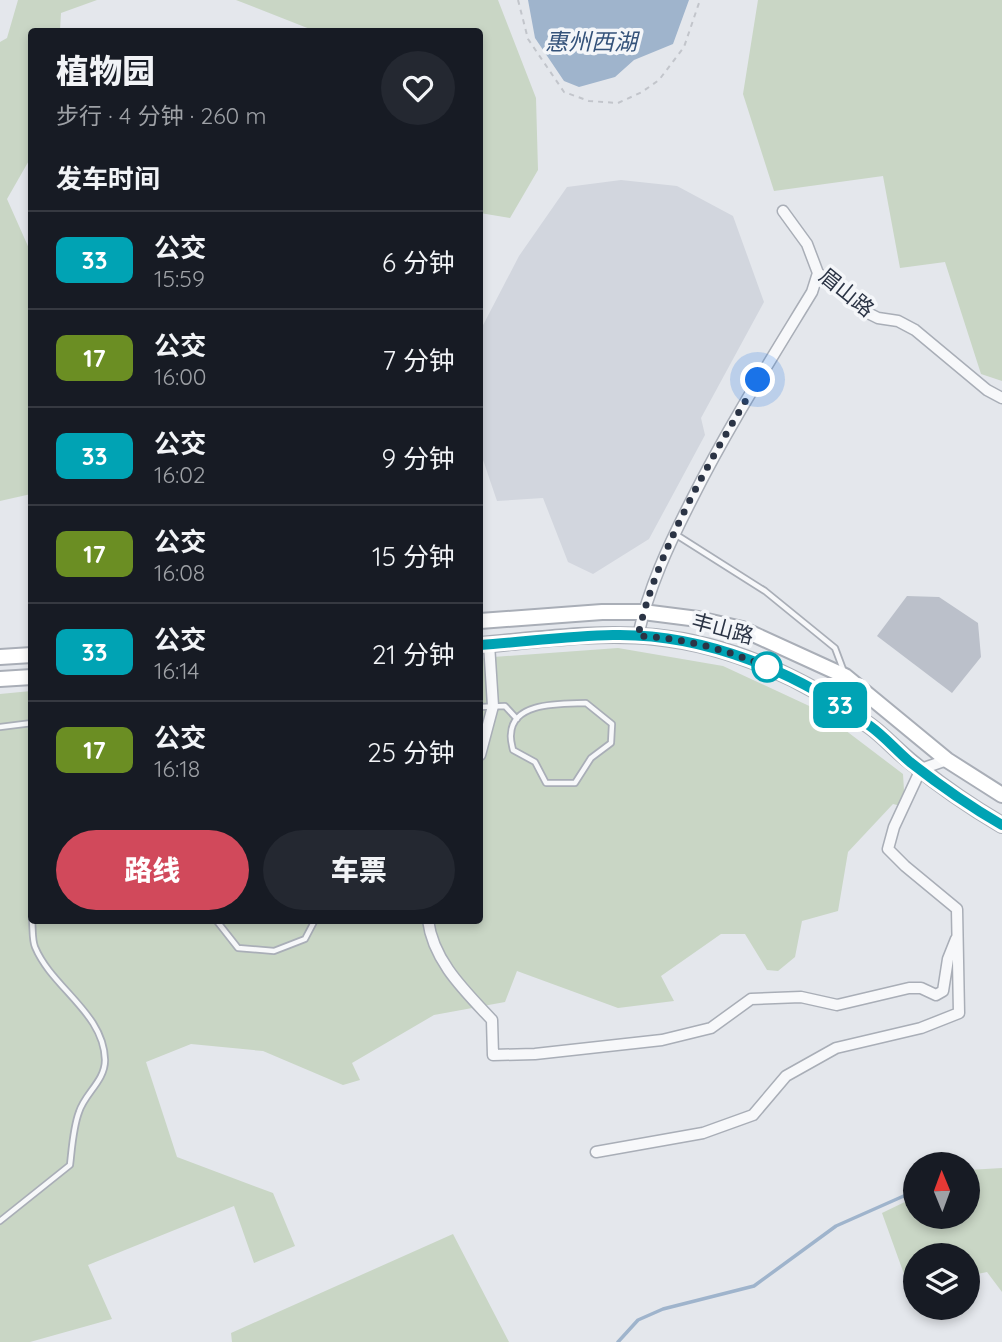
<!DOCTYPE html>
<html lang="zh">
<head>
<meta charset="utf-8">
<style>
	:root { --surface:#171b24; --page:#242831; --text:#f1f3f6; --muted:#9ea1a6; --line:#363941; --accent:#d1495b }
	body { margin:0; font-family:Quicksand,"Noto Sans SC",sans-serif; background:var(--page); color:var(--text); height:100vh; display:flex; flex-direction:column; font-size:26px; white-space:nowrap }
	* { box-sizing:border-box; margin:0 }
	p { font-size:23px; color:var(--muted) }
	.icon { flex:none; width:38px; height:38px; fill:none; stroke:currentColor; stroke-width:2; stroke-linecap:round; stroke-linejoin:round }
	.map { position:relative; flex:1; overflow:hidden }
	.drawer { position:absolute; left:28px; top:28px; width:455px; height:896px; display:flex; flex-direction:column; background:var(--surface); border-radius:7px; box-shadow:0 4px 10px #0003 }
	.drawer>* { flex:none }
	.badge { padding:0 14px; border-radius:10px; font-size:24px; line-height:46px }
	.needle { width:46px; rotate:359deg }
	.fabs { position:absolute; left:903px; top:1152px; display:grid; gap:14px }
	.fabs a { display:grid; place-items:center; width:77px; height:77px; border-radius:50%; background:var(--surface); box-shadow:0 4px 10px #0003; font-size:35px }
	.you { position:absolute; width:35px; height:35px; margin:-18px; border:5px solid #fff; border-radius:50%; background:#1a73e8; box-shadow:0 0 0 10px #1a73e833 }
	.map>.badge { position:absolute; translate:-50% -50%; box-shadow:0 0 0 4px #fff }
	h2 { padding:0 28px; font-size:26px; line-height:63px }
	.round { display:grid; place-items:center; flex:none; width:74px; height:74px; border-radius:37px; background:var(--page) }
	.head { display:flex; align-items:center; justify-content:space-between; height:119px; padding:0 28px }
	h1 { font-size:33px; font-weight:800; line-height:52px }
	.button { display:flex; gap:14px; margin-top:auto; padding:14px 28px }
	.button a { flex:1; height:80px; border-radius:42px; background:var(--accent); color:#fff; font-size:28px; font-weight:800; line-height:80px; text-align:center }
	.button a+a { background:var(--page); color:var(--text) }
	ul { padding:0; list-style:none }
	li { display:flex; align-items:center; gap:21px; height:98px; padding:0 28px; border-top:2px solid var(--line) }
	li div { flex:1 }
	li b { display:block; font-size:26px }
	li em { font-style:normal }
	li .badge { min-width:77px; font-weight:700; text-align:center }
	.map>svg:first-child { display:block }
	.built { fill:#d2d6de }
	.green { fill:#c9d6c5 }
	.water { fill:#9fb4cc }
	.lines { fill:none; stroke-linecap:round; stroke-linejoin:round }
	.stream { stroke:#9fb4cc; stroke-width:3.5 }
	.building { fill:#bbc0ca }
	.lane-casing { stroke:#a9aeb7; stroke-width:8 }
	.street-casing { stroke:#a9aeb7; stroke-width:13 }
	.secondary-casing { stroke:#a9aeb7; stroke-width:18 }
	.path { stroke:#c2c5cb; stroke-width:2; stroke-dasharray:5 5; stroke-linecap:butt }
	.lane { stroke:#f7f8fa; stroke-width:4.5 }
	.street { stroke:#f7f8fa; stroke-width:10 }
	.secondary { stroke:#fff; stroke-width:14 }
	.line-casing { stroke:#fff; stroke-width:16 }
	.line { stroke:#00a3b4; stroke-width:10 }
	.walk { stroke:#2b3445; stroke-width:7; stroke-dasharray:0 12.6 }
	.stop-dot { fill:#fff; stroke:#00a3b4; stroke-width:3.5 }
	.labels { text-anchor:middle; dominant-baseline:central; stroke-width:7; stroke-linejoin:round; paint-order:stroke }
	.street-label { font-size:21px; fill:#2b3445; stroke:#f4f6f9 }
	.water-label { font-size:23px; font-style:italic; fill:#34527a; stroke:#f4f6f9 }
</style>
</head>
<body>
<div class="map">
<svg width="1002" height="1342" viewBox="0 0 1002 1342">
	<rect width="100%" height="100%" fill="#e4e7ec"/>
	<!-- built -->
	<path class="built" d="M 621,180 L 677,186 L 733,216 L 764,302 L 701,418 L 705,435 L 649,539 L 593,574 L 568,562 L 543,498 L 497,501 L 480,451 L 480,331 L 519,256 L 567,187 Z"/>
	<!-- green -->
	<path class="green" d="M 18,0 L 97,0 L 61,13 L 60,31 L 32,32 L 31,157 L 7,199 L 31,253 L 31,494 L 0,501 L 0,42 L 7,38 Z
		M 236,0 L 498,0 L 536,98 L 538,170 L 510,218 L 480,213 L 480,32 L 315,31 Z
		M 758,0 L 1002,0 L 1002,381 L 981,374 L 945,262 L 900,268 L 883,176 L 774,191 L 743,94 Z
		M 618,648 L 723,666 L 820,711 L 903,774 L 905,807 L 893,804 L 848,852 L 838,911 L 802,921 L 795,957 L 778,971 L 767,970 L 745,934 L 721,934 L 661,976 L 674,1001 L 618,1008 L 517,971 L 505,1002 L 434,1015 L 352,1063 L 360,1080 L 343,1085 L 263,1051 L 191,1044 L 146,1062 L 177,1157 L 273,1193 L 295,1246 L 254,1263 L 234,1206 L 88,1265 L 112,1319 L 30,1342 L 0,1342 L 0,694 L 31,691 L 32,920 L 480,920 L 480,658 Z
		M 1002,1168 L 1002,1292 L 987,1272 L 968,1276 L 968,1255 L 915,1255 L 915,1287 L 909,1288 L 882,1213 L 915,1197 L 915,1216 L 968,1216 L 968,1170 Z
		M 453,1234 L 509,1342 L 232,1342 L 231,1333 Z"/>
	<!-- water -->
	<path class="water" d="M 528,0 L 689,0 L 673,44 L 634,60 L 615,77 L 579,87 L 564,81 L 535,38 Z"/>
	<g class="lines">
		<!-- stream -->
		<path class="stream" d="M 618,1342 L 638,1320 L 663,1309 L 754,1286 L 836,1226 L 915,1191"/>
	</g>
	<!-- building -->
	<path class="building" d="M 907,596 L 939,597 L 978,623 L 981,657 L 952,693 L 877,636 Z"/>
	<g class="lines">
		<defs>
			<path id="lane" d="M 675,534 L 765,591 L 835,648 L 844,672
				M 586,703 L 612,724 L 611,743 L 591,758 L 575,783 L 546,783 L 535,762 L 513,750 C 512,745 510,739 511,734 C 512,701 563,704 586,703 Z
				M 480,707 L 505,706 L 517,719
				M 0,727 L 32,723
				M 216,920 L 238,948 L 274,951 L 305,939 L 315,920
				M 0,1221 L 70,1165 C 72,1148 73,1128 79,1112 C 85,1093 105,1081 105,1060 C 104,1013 52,988 35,947 C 32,940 33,929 32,920"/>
			<path id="street" d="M 783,211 L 807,244 L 818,273 L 866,312 L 878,318 L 898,321 L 915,330 L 987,390 L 1002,398
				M 638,636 C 648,589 669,544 691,501 C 727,429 770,361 812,292 L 818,273
				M 480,755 L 493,706 L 489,644
				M 428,920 C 433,961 465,991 492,1020 L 493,1055 L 535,1054 L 662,1040 L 711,1028 L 751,999 L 801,997 L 837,1005 L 909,988 L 921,988 L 936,995 L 943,991 L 948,959 L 956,939
				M 596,1152 L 703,1133 L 753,1115 L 786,1076 L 836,1048 L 921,1028 L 959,1013 L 957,909 L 905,866 L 888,849 L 894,827 L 921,769 L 947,760"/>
			<path id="secondary" d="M 480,621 L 602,612 L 643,612 L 698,619 L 742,629 L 845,676 L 947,760 L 1002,795
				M 480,645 C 537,640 598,631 655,637 C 733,645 808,680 870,726 C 884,736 896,750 910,761 C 938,784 971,807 1002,825
				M 0,657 L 32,655
				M 0,679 L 32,677"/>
		</defs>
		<!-- lane casing -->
		<use href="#lane" class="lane-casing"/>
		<!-- street casing -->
		<use href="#street" class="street-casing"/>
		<!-- secondary casing -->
		<use href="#secondary" class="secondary-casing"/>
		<!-- path -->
		<path class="path" d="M 518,0 L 528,39 L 564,92 L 589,101 L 618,103 L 642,92 L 659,80 L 684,47 L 700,0"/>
		<!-- lane -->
		<use href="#lane" class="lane"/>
		<!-- street -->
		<use href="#street" class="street"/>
		<!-- secondary -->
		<use href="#secondary" class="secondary"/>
	</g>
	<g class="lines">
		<defs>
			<path id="line" d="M 480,645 C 524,642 568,636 613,635 C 705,633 797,672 870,726 C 884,736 896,750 910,762 C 938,784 971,807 1002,825"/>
		</defs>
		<!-- line casing -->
		<use href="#line" class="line-casing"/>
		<!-- line -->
		<use href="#line" class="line"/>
		<!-- walk -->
		<path class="walk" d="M 758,380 C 713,455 656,551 638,636 C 686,638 732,651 776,671 L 767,667"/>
	</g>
	<!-- markers -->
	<circle class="stop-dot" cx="767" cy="667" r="14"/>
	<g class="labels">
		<!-- street labels -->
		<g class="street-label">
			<text transform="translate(847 292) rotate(39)">眉山路</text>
			<text transform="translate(723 628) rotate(15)">丰山路</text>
		</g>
		<!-- water labels -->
		<g class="water-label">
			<text x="591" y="41">惠州西湖</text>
		</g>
	</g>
</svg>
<div class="fabs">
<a><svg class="needle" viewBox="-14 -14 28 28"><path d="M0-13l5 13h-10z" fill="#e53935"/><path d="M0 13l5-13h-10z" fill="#9ea1a6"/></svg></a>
<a><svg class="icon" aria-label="layers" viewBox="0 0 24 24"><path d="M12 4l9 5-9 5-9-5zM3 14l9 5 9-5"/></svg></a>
</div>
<div class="you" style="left:758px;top:380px"></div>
<b class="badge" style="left:840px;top:705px;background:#00a3b4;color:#fff">33</b>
<section class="drawer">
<div class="head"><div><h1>植物园</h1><p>步行 · 4 分钟 · 260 m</p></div><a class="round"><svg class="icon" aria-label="heart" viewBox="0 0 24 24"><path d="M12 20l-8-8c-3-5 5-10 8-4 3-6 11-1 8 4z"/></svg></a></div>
<h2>发车时间</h2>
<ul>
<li><span class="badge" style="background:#00a3b4;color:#fff">33</span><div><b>公交</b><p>15:59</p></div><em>6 分钟</em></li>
<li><span class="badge" style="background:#6b8e23;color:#fff">17</span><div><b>公交</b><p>16:00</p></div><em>7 分钟</em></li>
<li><span class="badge" style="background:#00a3b4;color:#fff">33</span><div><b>公交</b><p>16:02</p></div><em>9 分钟</em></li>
<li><span class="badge" style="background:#6b8e23;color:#fff">17</span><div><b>公交</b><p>16:08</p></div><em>15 分钟</em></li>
<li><span class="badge" style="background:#00a3b4;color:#fff">33</span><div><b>公交</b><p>16:14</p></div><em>21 分钟</em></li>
<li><span class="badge" style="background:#6b8e23;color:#fff">17</span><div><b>公交</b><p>16:18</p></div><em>25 分钟</em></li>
</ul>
<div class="button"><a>路线</a><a>车票</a></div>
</section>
</div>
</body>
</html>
